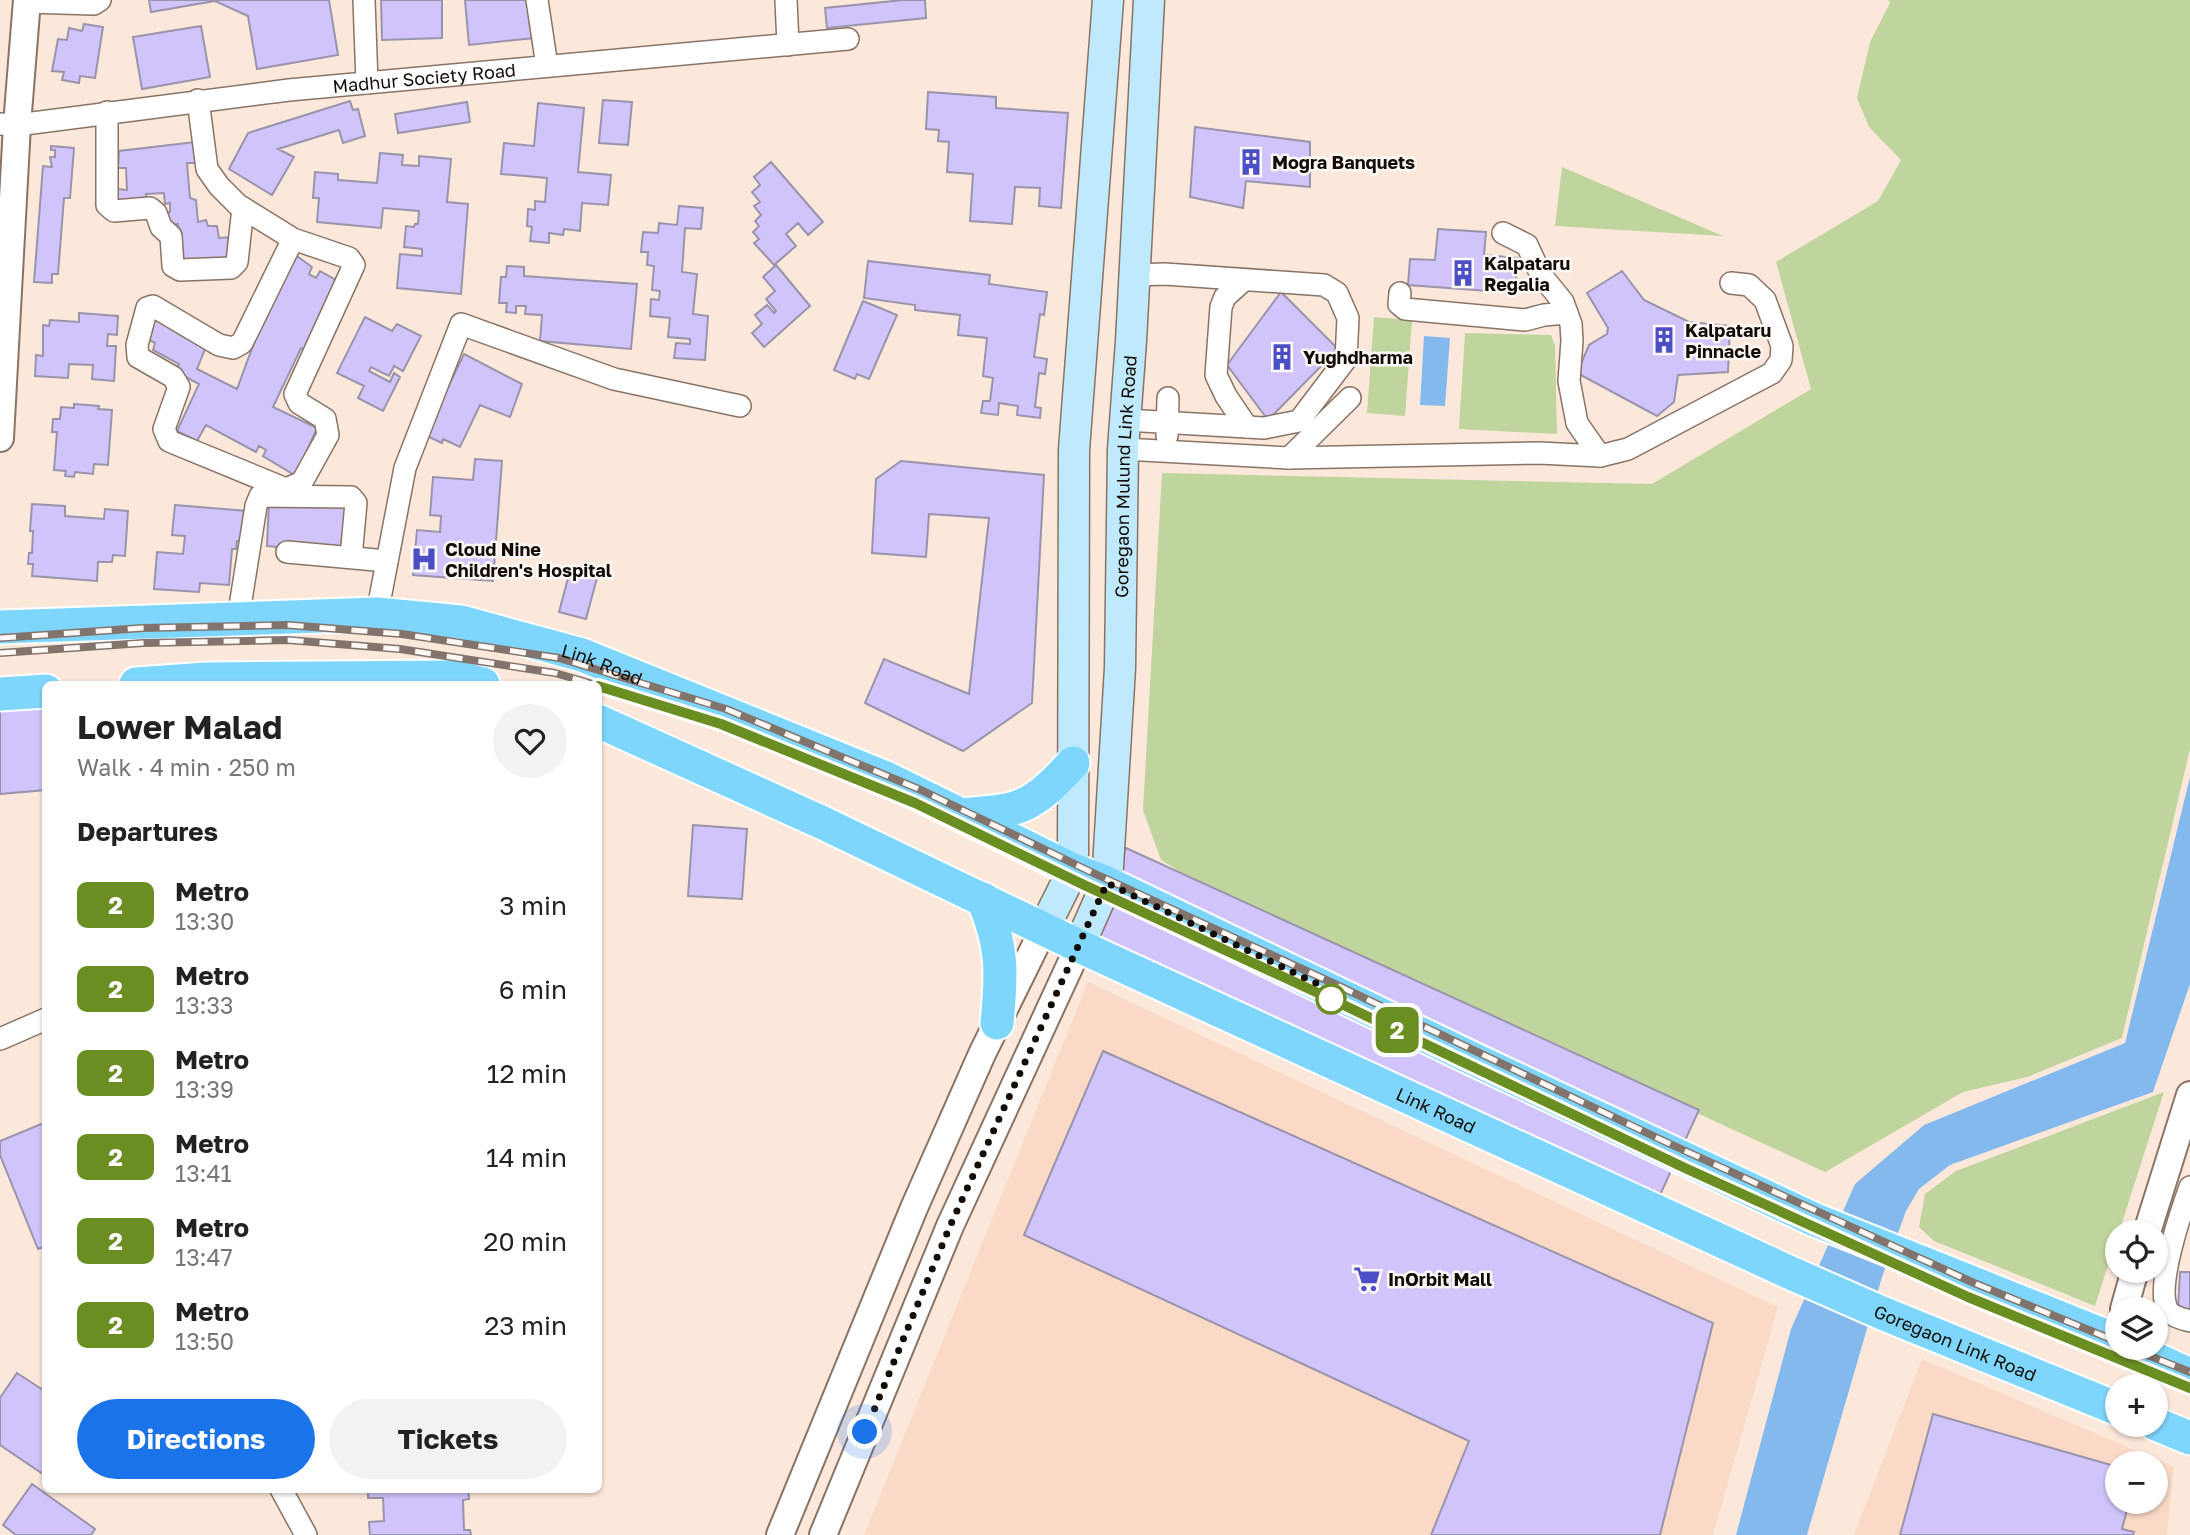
<!DOCTYPE html>
<html lang="en">
<head>
<meta charset="utf-8">
<style>
	:root { --surface:#fff; --page:#f2f2f2; --text:#222; --muted:#767676; --accent:#1a73e8 }
	body { margin:0; font-family:"Golos Text",sans-serif; background:var(--page); color:var(--text); height:100vh; display:flex; flex-direction:column; font-size:26px; white-space:nowrap }
	* { box-sizing:border-box; margin:0 }
	p { font-size:23px; color:var(--muted) }
	.icon { flex:none; width:38px; height:38px; fill:none; stroke:currentColor; stroke-width:2; stroke-linecap:round; stroke-linejoin:round }
	.map { position:relative; flex:1; overflow:hidden }
	.details { position:absolute; left:42px; top:681px; width:560px; height:812px; display:flex; flex-direction:column; background:var(--surface); border-radius:10px; box-shadow:0 2px 5px #0004 }
	.details>* { flex:none }
	.badge { padding:0 14px; border-radius:10px; font-size:24px; line-height:46px }
	.controls { position:absolute; left:2105px; top:1220px; display:grid; gap:14px }
	.controls a { display:grid; place-items:center; width:63px; height:63px; border-radius:50%; background:var(--surface); box-shadow:0 2px 5px #0004; font-size:35px }
	.you { position:absolute; width:35px; height:35px; margin:-18px; border:5px solid #fff; border-radius:50%; background:#1a73e8; box-shadow:0 0 0 10px #1a73e833 }
	.map>.badge { position:absolute; translate:-50% -50%; box-shadow:0 0 0 4px #fff }
	h2 { padding:0 35px; font-size:26px; line-height:63px }
	.round { display:grid; place-items:center; flex:none; width:74px; height:74px; border-radius:37px; background:var(--page) }
	.overview { display:flex; align-items:center; justify-content:space-between; height:119px; padding:0 35px }
	h1 { font-size:33px; font-weight:700; line-height:52px }
	.primary-button { display:flex; gap:14px; margin-top:auto; padding:14px 35px }
	.primary-button a { flex:1; height:80px; border-radius:42px; background:var(--accent); color:#fff; font-size:28px; font-weight:700; line-height:80px; text-align:center }
	.primary-button a+a { background:var(--page); color:var(--text) }
	ul { padding:0; list-style:none }
	li { display:flex; align-items:center; gap:21px; height:84px; padding:0 35px }
	li div { flex:1 }
	li b { display:block; font-size:26px }
	li em { font-style:normal }
	li .badge { min-width:77px; font-weight:700; text-align:center }
	.map>svg:first-child { display:block }
	.built { fill:#fadac6; fill-rule:evenodd }
	.green { fill:#c0d49d }
	.water { fill:#83b9ed }
	.building { fill:#d1c4fa; stroke:#9994ab; stroke-width:2 }
	.lines { fill:none; stroke-linecap:round; stroke-linejoin:round }
	.minor-casing { stroke:#897365; stroke-width:24 }
	.tertiary-casing { stroke:#897365; stroke-width:30 }
	.secondary-casing { stroke:#897365; stroke-width:33 }
	.primary-casing { stroke:#fff; stroke-width:37 }
	.minor { stroke:#fff; stroke-width:21 }
	.tertiary { stroke:#fff; stroke-width:26 }
	.secondary { stroke:#bfeafe; stroke-width:30 }
	.primary { stroke:#7fd6fd; stroke-width:33 }
	.rail-casing { stroke:#82746c; stroke-width:8 }
	.rail { stroke:#fdf8f5; stroke-width:5; stroke-dasharray:16; stroke-linecap:butt }
	.line-casing { stroke:#fff; stroke-width:16 }
	.line { stroke:#6b8e23; stroke-width:10 }
	.walk { stroke:#140c07; stroke-width:7; stroke-dasharray:0 12.6 }
	.stop-dot { fill:#fff; stroke:#6b8e23; stroke-width:3.5 }
	.labels { text-anchor:middle; dominant-baseline:central; stroke-width:5; stroke-linejoin:round; paint-order:stroke }
	.street-label { font-size:18px; fill:#140c07; stroke:#fdf8f5 }
	.poi-label { font-size:18px; font-weight:bold; fill:#140c07; stroke:#fdf8f5; text-anchor:start }
</style>
</head>
<body>
<div class="map">
<svg width="2190" height="1535" viewBox="0 0 2190 1535">
	<rect width="100%" height="100%" fill="#fce8db"/>
	<!-- built -->
	<path class="built" d="M 1088,982 L 1778,1307 L 1713,1535 L 864,1535 Z
		M 1922,1359 L 2174,1467 L 2167,1535 L 1854,1535 ZM 2118,1463 L 2156,1463 L 2156,1502 L 2118,1502 Z"/>
	<!-- green -->
	<path class="green" d="M 1888,0 L 2190,0 L 2190,749 L 2122,1038 L 2027,1077 L 1963,1092 L 1825,1172 L 1200,884 L 1161,860 L 1143,810 L 1162,473 L 1652,484 L 1811,389 L 1776,262 L 1878,201 L 1901,160 L 1869,127 L 1857,98 L 1870,42 L 1890,3 Z
		M 1562,167 L 1723,236 L 1555,226 Z
		M 1374,317 L 1412,320 L 1405,416 L 1367,413 Z
		M 1465,333 L 1551,335 L 1555,345 L 1557,434 L 1459,429 Z
		M 2164,1092 L 2119,1232 L 2118,1232 L 2117,1237 L 2095,1306 L 1934,1241 L 1919,1227 L 1925,1194 L 1956,1171 Z"/>
	<!-- water -->
	<path class="water" d="M 1424,336 L 1450,338 L 1445,406 L 1420,405 Z
		M 2190,777 L 2190,984 L 2153,1092 L 1950,1165 L 1919,1189 L 1906,1211 L 1882,1277 L 1807,1535 L 1736,1535 L 1791,1329 L 1855,1184 L 1924,1125 L 2125,1043 Z"/>
	<!-- building -->
	<path class="building" d="M 149,0 L 329,0 L 338,55 L 257,69 L 248,16 L 215,1 L 151,12 Z
		M 381,0 L 442,0 L 442,38 L 382,40 Z
		M 465,0 L 530,0 L 534,38 L 469,45 Z
		M 903,0 L 925,0 L 926,18 L 827,28 L 825,8 Z
		M 84,24 L 103,27 L 95,78 L 80,76 L 79,83 L 62,80 L 64,72 L 52,71 L 58,39 L 67,40 L 69,28 L 82,31 Z
		M 201,26 L 210,77 L 142,89 L 133,37 Z
		M 928,92 L 996,97 L 996,108 L 1068,113 L 1061,208 L 1039,206 L 1040,188 L 1015,187 L 1012,224 L 970,221 L 973,174 L 947,172 L 949,142 L 938,141 L 939,130 L 926,129 Z
		M 603,100 L 632,102 L 628,145 L 599,143 Z
		M 350,101 L 353,110 L 358,109 L 365,136 L 343,143 L 339,130 L 278,149 L 294,157 L 272,195 L 229,169 L 248,133 Z
		M 467,102 L 470,122 L 398,133 L 395,114 Z
		M 538,103 L 584,108 L 578,172 L 611,175 L 608,205 L 582,203 L 580,231 L 564,229 L 563,235 L 549,233 L 549,243 L 530,241 L 532,227 L 527,226 L 528,209 L 535,210 L 535,201 L 545,202 L 547,178 L 501,174 L 504,143 L 534,146 Z
		M 1195,127 L 1310,142 L 1310,187 L 1246,181 L 1243,208 L 1190,197 Z
		M 195,142 L 200,163 L 187,163 L 190,198 L 196,200 L 198,222 L 206,220 L 208,226 L 217,226 L 219,238 L 231,237 L 232,260 L 181,263 L 178,224 L 167,226 L 165,213 L 170,212 L 170,203 L 165,204 L 164,193 L 146,194 L 147,204 L 118,206 L 118,189 L 127,190 L 126,168 L 118,168 L 119,151 Z
		M 51,146 L 74,148 L 70,198 L 64,198 L 58,274 L 52,274 L 52,283 L 34,282 L 43,166 L 52,167 L 50,157 L 55,157 L 55,150 L 51,150 Z
		M 380,153 L 403,155 L 402,165 L 419,166 L 419,156 L 451,159 L 447,202 L 468,204 L 461,294 L 397,288 L 400,254 L 422,256 L 422,249 L 404,247 L 406,226 L 414,227 L 415,224 L 418,224 L 419,211 L 383,208 L 381,228 L 317,222 L 319,198 L 313,198 L 315,172 L 338,174 L 338,180 L 377,183 Z
		M 771,162 L 823,222 L 808,235 L 798,223 L 786,234 L 796,246 L 774,265 L 754,243 L 759,239 L 753,232 L 759,226 L 755,221 L 761,215 L 754,206 L 760,202 L 752,192 L 760,185 L 754,177 Z
		M 679,206 L 703,208 L 701,229 L 685,228 L 682,272 L 697,274 L 693,314 L 708,316 L 705,360 L 674,358 L 676,343 L 690,344 L 690,339 L 668,337 L 670,318 L 650,316 L 651,299 L 659,300 L 660,291 L 652,290 L 654,266 L 647,265 L 648,252 L 641,252 L 643,232 L 658,233 L 659,223 L 677,225 Z
		M 1438,229 L 1486,232 L 1484,255 L 1518,258 L 1515,293 L 1408,285 L 1410,259 L 1435,260 Z
		M 294,254 L 312,267 L 309,274 L 316,278 L 320,271 L 343,284 L 307,351 L 301,348 L 273,407 L 317,428 L 296,476 L 263,456 L 266,450 L 259,446 L 256,452 L 206,425 L 197,441 L 177,431 L 199,384 L 174,371 L 179,364 L 153,350 L 155,343 L 144,337 L 152,315 L 207,344 L 197,369 L 237,389 L 258,332 Z
		M 868,261 L 990,275 L 989,284 L 1047,292 L 1044,315 L 1040,314 L 1034,357 L 1047,359 L 1045,374 L 1039,373 L 1035,407 L 1041,408 L 1040,418 L 1017,415 L 1018,406 L 999,403 L 998,415 L 981,413 L 983,401 L 990,401 L 993,378 L 983,376 L 987,338 L 958,335 L 960,315 L 915,310 L 915,305 L 864,298 Z
		M 776,265 L 810,306 L 764,347 L 752,333 L 762,324 L 755,315 L 767,305 L 774,313 L 776,311 L 766,299 L 775,291 L 763,277 Z
		M 507,266 L 524,267 L 524,276 L 637,284 L 631,349 L 540,341 L 542,315 L 525,314 L 526,306 L 516,306 L 516,313 L 506,312 L 507,303 L 499,303 L 501,277 L 506,277 Z
		M 1622,271 L 1644,300 L 1689,322 L 1730,326 L 1728,372 L 1678,375 L 1674,402 L 1657,416 L 1577,373 L 1589,345 L 1607,334 L 1608,328 L 1587,293 Z
		M 1281,292 L 1338,349 L 1268,420 L 1227,365 Z
		M 863,301 L 897,315 L 869,379 L 857,374 L 855,379 L 834,370 Z
		M 79,313 L 118,316 L 117,335 L 108,334 L 107,346 L 116,346 L 114,381 L 92,379 L 93,365 L 69,364 L 68,378 L 35,376 L 36,355 L 43,356 L 43,325 L 49,326 L 50,320 L 79,322 Z
		M 365,317 L 392,331 L 397,324 L 421,336 L 403,371 L 394,366 L 389,376 L 371,367 L 369,371 L 390,382 L 394,373 L 400,377 L 383,411 L 358,398 L 364,386 L 337,373 Z
		M 464,354 L 522,384 L 510,417 L 480,405 L 460,447 L 443,439 L 442,443 L 425,435 Z
		M 74,404 L 99,406 L 98,409 L 112,410 L 108,465 L 94,464 L 93,474 L 75,472 L 74,477 L 65,476 L 66,471 L 54,470 L 57,432 L 52,432 L 53,419 L 60,419 L 61,407 L 74,408 Z
		M 475,459 L 502,461 L 493,581 L 413,575 L 417,530 L 440,532 L 441,516 L 430,515 L 433,477 L 473,480 Z
		M 901,461 L 1044,475 L 1032,703 L 963,751 L 865,703 L 884,659 L 969,694 L 989,518 L 929,514 L 926,557 L 872,553 L 876,479 Z
		M 269,501 L 350,501 L 346,553 L 267,546 Z
		M 32,504 L 65,506 L 65,516 L 104,519 L 105,509 L 128,511 L 125,556 L 113,555 L 112,562 L 98,562 L 97,581 L 32,576 L 33,564 L 28,564 L 29,553 L 32,553 L 33,531 L 30,531 Z
		M 175,505 L 248,511 L 245,542 L 237,541 L 236,549 L 232,549 L 229,585 L 200,583 L 199,592 L 154,589 L 157,552 L 183,554 L 185,536 L 172,535 Z
		M 571,567 L 598,574 L 586,619 L 559,612 Z
		M 46,703 L 46,790 L 0,794 L 0,707 Z
		M 693,825 L 747,829 L 742,899 L 688,896 Z
		M 1126,848 L 1699,1110 L 1660,1195 L 1087,934 Z
		M 1103,1051 L 1713,1323 L 1660,1535 L 1431,1535 L 1469,1441 L 1024,1235 Z
		M 46,1122 L 46,1246 L 38,1249 L 0,1155 L 0,1141 Z
		M 2180,1272 L 2190,1272 L 2190,1310 L 2178,1309 Z
		M 17,1373 L 46,1392 L 46,1476 L 0,1445 L 0,1398 Z
		M 1933,1414 L 2118,1467 L 2118,1502 L 2129,1502 L 2122,1529 L 2134,1532 L 2133,1535 L 1900,1535 Z
		M 32,1484 L 95,1529 L 91,1535 L 16,1535 L 3,1525 Z
		M 368,1489 L 468,1489 L 469,1499 L 463,1500 L 464,1530 L 470,1530 L 471,1535 L 370,1535 L 369,1522 L 384,1521 L 383,1498 L 368,1498 Z"/>
	<g class="lines">
		<defs>
			<g id="minor">
				<path d="M 364,0 L 367,83"/>
				<path d="M 537,0 L 547,66"/>
				<path d="M 786,0 L 788,45"/>
				<path d="M 27,2 L 94,4 L 100,0"/>
				<path d="M 198,100 L 207,169 L 219,186 L 238,205 L 293,239 L 349,258 L 354,265 L 295,394 L 299,403 L 325,419 L 328,435 L 302,482 L 286,489 L 169,441 L 164,429 L 179,387 L 173,377 L 138,357 L 137,345 L 147,308 L 153,306 L 219,345 L 233,348 L 242,343 L 293,239"/>
				<path d="M 107,112 L 107,205 L 114,211 L 150,208 L 156,213 L 161,227 L 171,236 L 173,266 L 180,270 L 231,268 L 237,262 L 243,208"/>
				<path id="s1" d="M 0,124 L 17,125 L 289,90 L 848,39"/>
				<path d="M 1503,233 L 1527,245 L 1541,275 L 1563,302 L 1571,324 L 1572,341 L 1569,381 L 1577,423 L 1600,456"/>
				<path d="M 1244,280 L 1225,297 L 1221,307 L 1216,375 L 1226,396 L 1247,427"/>
				<path d="M 1400,293 L 1399,304 L 1405,309 L 1525,320 L 1544,315 L 1567,313"/>
				<path d="M 1125,420 L 1264,428 L 1299,421 L 1346,359 L 1348,318 L 1337,293 L 1324,285 L 1165,274 L 1135,275"/>
				<path d="M 1167,436 L 1168,398"/>
				<path d="M 1123,449 L 1289,458 L 1539,453 L 1600,456 L 1628,449 L 1772,373 L 1781,360 L 1782,346 L 1765,300 L 1749,285 L 1731,283"/>
				<path d="M 1289,458 L 1350,398"/>
				<path d="M 287,552 L 387,561"/>
				<path d="M 377,614 L 405,468 L 461,324 L 614,379 L 740,406"/>
				<path d="M 238,619 L 256,506 L 260,496 L 351,497 L 356,503 L 351,557"/>
				<path d="M 0,1039 L 46,1019"/>
				<path d="M 2190,1187 C 2181,1212 2156,1284 2167,1309 C 2170,1316 2183,1319 2190,1321"/>
				<path d="M 281,1489 L 306,1535"/>
			</g>
			<path id="tertiary" d="M 0,438 L 17,125 L 27,0
				M 2147,1232 L 2190,1095
				M 2124,1309 L 2135,1270
				M 780,1535 L 914,1208 L 982,1054 L 1044,928
				M 823,1535 L 950,1226 L 1079,946"/>
			<g id="secondary">
				<path d="M 1044,928 L 1073,870 L 1074,450 L 1108,0"/>
				<path id="s2" d="M 1079,946 L 1107,883 L 1120,668 L 1123,449 L 1131,341 L 1149,0"/>
			</g>
			<g id="primary">
				<path id="s3" d="M 0,627 L 377,614 L 461,622 L 582,655 L 886,778 L 1073,870 L 1107,883 L 1471,1058 L 1813,1219 L 2118,1341"/>
				<path d="M 136,684 L 206,679 L 456,677 L 483,684"/>
				<path d="M 0,694 L 46,691"/>
				<path id="s4" d="M 598,721 L 823,823 L 1079,946 L 1793,1274 L 1882,1313 L 2118,1409"/>
				<path d="M 961,815 C 977,813 995,813 1011,809 C 1037,803 1056,781 1073,763"/>
				<path d="M 983,899 C 1003,946 1002,973 997,1023"/>
				<path d="M 2131,1348 L 2190,1375"/>
				<path d="M 2156,1424 L 2190,1438"/>
			</g>
		</defs>
		<!-- minor casing -->
		<use href="#minor" class="minor-casing"/>
		<!-- tertiary casing -->
		<use href="#tertiary" class="tertiary-casing"/>
		<!-- secondary casing -->
		<use href="#secondary" class="secondary-casing"/>
		<!-- primary casing -->
		<use href="#primary" class="primary-casing"/>
		<!-- minor -->
		<use href="#minor" class="minor"/>
		<!-- tertiary -->
		<use href="#tertiary" class="tertiary"/>
		<!-- secondary -->
		<use href="#secondary" class="secondary"/>
		<!-- primary -->
		<use href="#primary" class="primary"/>
		<defs>
			<path id="rail" d="M 0,638 L 143,628 L 288,625 L 402,634 L 559,658 L 726,709 L 921,790 L 1089,871 L 1337,985 L 1668,1143 L 1974,1283 L 2118,1342
				M 0,653 L 143,643 L 288,640 L 400,649 L 555,673 L 593,684
				M 598,686 L 721,724 L 915,803 L 1662,1157 L 1968,1297 L 2190,1388
				M 2130,1348 L 2190,1372"/>
		</defs>
		<!-- rail casing -->
		<use href="#rail" class="rail-casing"/>
		<!-- rail -->
		<use href="#rail" class="rail"/>
	</g>
	<g class="lines">
		<defs>
			<path id="line" d="M 598,686 L 721,724 L 915,803 L 1082,884 L 1331,999 L 1685,1168 L 1968,1297 L 2190,1388"/>
		</defs>
		<!-- line casing -->
		<use href="#line" class="line-casing"/>
		<!-- line -->
		<use href="#line" class="line"/>
		<!-- walk -->
		<path class="walk" d="M 865,1432 L 950,1226 L 1107,883 L 1326,988 L 1331,999"/>
	</g>
	<!-- icons -->
	<defs>
		<symbol id="building-bare" viewBox="-9 -9 18 18"><path d="M-4-6H4V6H1V3H-1V6H-4ZM-2.5-4.3h1.7v1.8h-1.7ZM.8-4.3h1.7v1.8H.8ZM-2.5-1h1.7V.8h-1.7ZM.8-1h1.7V.8H.8Z" fill="#4b4ec4" stroke="#fdf8f5" stroke-width="2.5" paint-order="stroke"/></symbol>
		<symbol id="hospital-bare" viewBox="-9 -9 18 18"><path d="M-5-5h3v3.5h4V-5h3V5h-3V1.5h-4V5h-3Z" fill="#4b4ec4" stroke="#fdf8f5" stroke-width="2.5" paint-order="stroke"/></symbol>
		<symbol id="supermarket-bare" viewBox="-9 -9 18 18"><path d="M-6-5.5h2.5l.6 2H6L4.5 2H-2.5L-4.4-4H-6ZM-1.5 3.2a1.3 1.3 0 1 0 .1 0ZM3 3.2a1.3 1.3 0 1 0 .1 0Z" fill="#4b4ec4" stroke="#fdf8f5" stroke-width="2.5" paint-order="stroke"/></symbol>
	</defs>
	<g fill-rule="evenodd">
		<use href="#building-bare" x="1232" y="143" width="38" height="38"/>
		<use href="#building-bare" x="1444" y="254" width="38" height="38"/>
		<use href="#building-bare" x="1645" y="321" width="38" height="38"/>
		<use href="#building-bare" x="1263" y="338" width="38" height="38"/>
		<use href="#hospital-bare" x="405" y="540" width="38" height="38"/>
		<use href="#supermarket-bare" x="1348" y="1260" width="38" height="38"/>
	</g>
	<!-- markers -->
	<circle class="stop-dot" cx="1331" cy="999" r="14"/>
	<g class="labels">
		<!-- street labels -->
		<g class="street-label">
			<text stroke="none"><textPath href="#s1" startOffset="427">Madhur Society Road</textPath></text>
			<text stroke="none"><textPath href="#s2" startOffset="476">Goregaon Mulund Link Road</textPath></text>
			<text stroke="none"><textPath href="#s3" startOffset="609">Link Road</textPath></text>
			<text stroke="none"><textPath href="#s4" startOffset="924">Link Road</textPath></text>
			<text stroke="none"><textPath href="#s4" startOffset="1493">Goregaon Link Road</textPath></text>
		</g>
		<!-- poi labels -->
		<g class="poi-label">
			<text x="1272" y="162">Mogra Banquets</text>
			<text x="1484" y="263">Kalpataru<tspan x="1484" dy="21">Regalia</tspan></text>
			<text x="1685" y="330">Kalpataru<tspan x="1685" dy="21">Pinnacle</tspan></text>
			<text x="1303" y="357">Yughdharma</text>
			<text x="445" y="549">Cloud Nine<tspan x="445" dy="21">Children's Hospital</tspan></text>
			<text x="1388" y="1279">InOrbit Mall</text>
		</g>
	</g>
</svg>
<div class="controls">
<a><svg class="icon" aria-label="locate" viewBox="0 0 24 24"><circle cx="12" cy="12" r="6"/><path d="M12 2v4M12 18v4M2 12h4M18 12h4"/></svg></a>
<a><svg class="icon" aria-label="layers" viewBox="0 0 24 24"><path d="M12 4l9 5-9 5-9-5zM3 14l9 5 9-5"/></svg></a>
<a>+</a>
<a>−</a>
</div>
<div class="you" style="left:865px;top:1432px"></div>
<b class="badge" style="left:1397px;top:1030px;background:#6b8e23;color:#fff">2</b>
<section class="details">
<div class="overview"><div><h1>Lower Malad</h1><p>Walk · 4 min · 250 m</p></div><a class="round"><svg class="icon" aria-label="heart" viewBox="0 0 24 24"><path d="M12 20l-8-8c-3-5 5-10 8-4 3-6 11-1 8 4z"/></svg></a></div>
<h2>Departures</h2>
<ul>
<li><span class="badge" style="background:#6b8e23;color:#fff">2</span><div><b>Metro</b><p>13:30</p></div><em>3 min</em></li>
<li><span class="badge" style="background:#6b8e23;color:#fff">2</span><div><b>Metro</b><p>13:33</p></div><em>6 min</em></li>
<li><span class="badge" style="background:#6b8e23;color:#fff">2</span><div><b>Metro</b><p>13:39</p></div><em>12 min</em></li>
<li><span class="badge" style="background:#6b8e23;color:#fff">2</span><div><b>Metro</b><p>13:41</p></div><em>14 min</em></li>
<li><span class="badge" style="background:#6b8e23;color:#fff">2</span><div><b>Metro</b><p>13:47</p></div><em>20 min</em></li>
<li><span class="badge" style="background:#6b8e23;color:#fff">2</span><div><b>Metro</b><p>13:50</p></div><em>23 min</em></li>
</ul>
<div class="primary-button"><a>Directions</a><a>Tickets</a></div>
</section>
</div>
</body>
</html>
